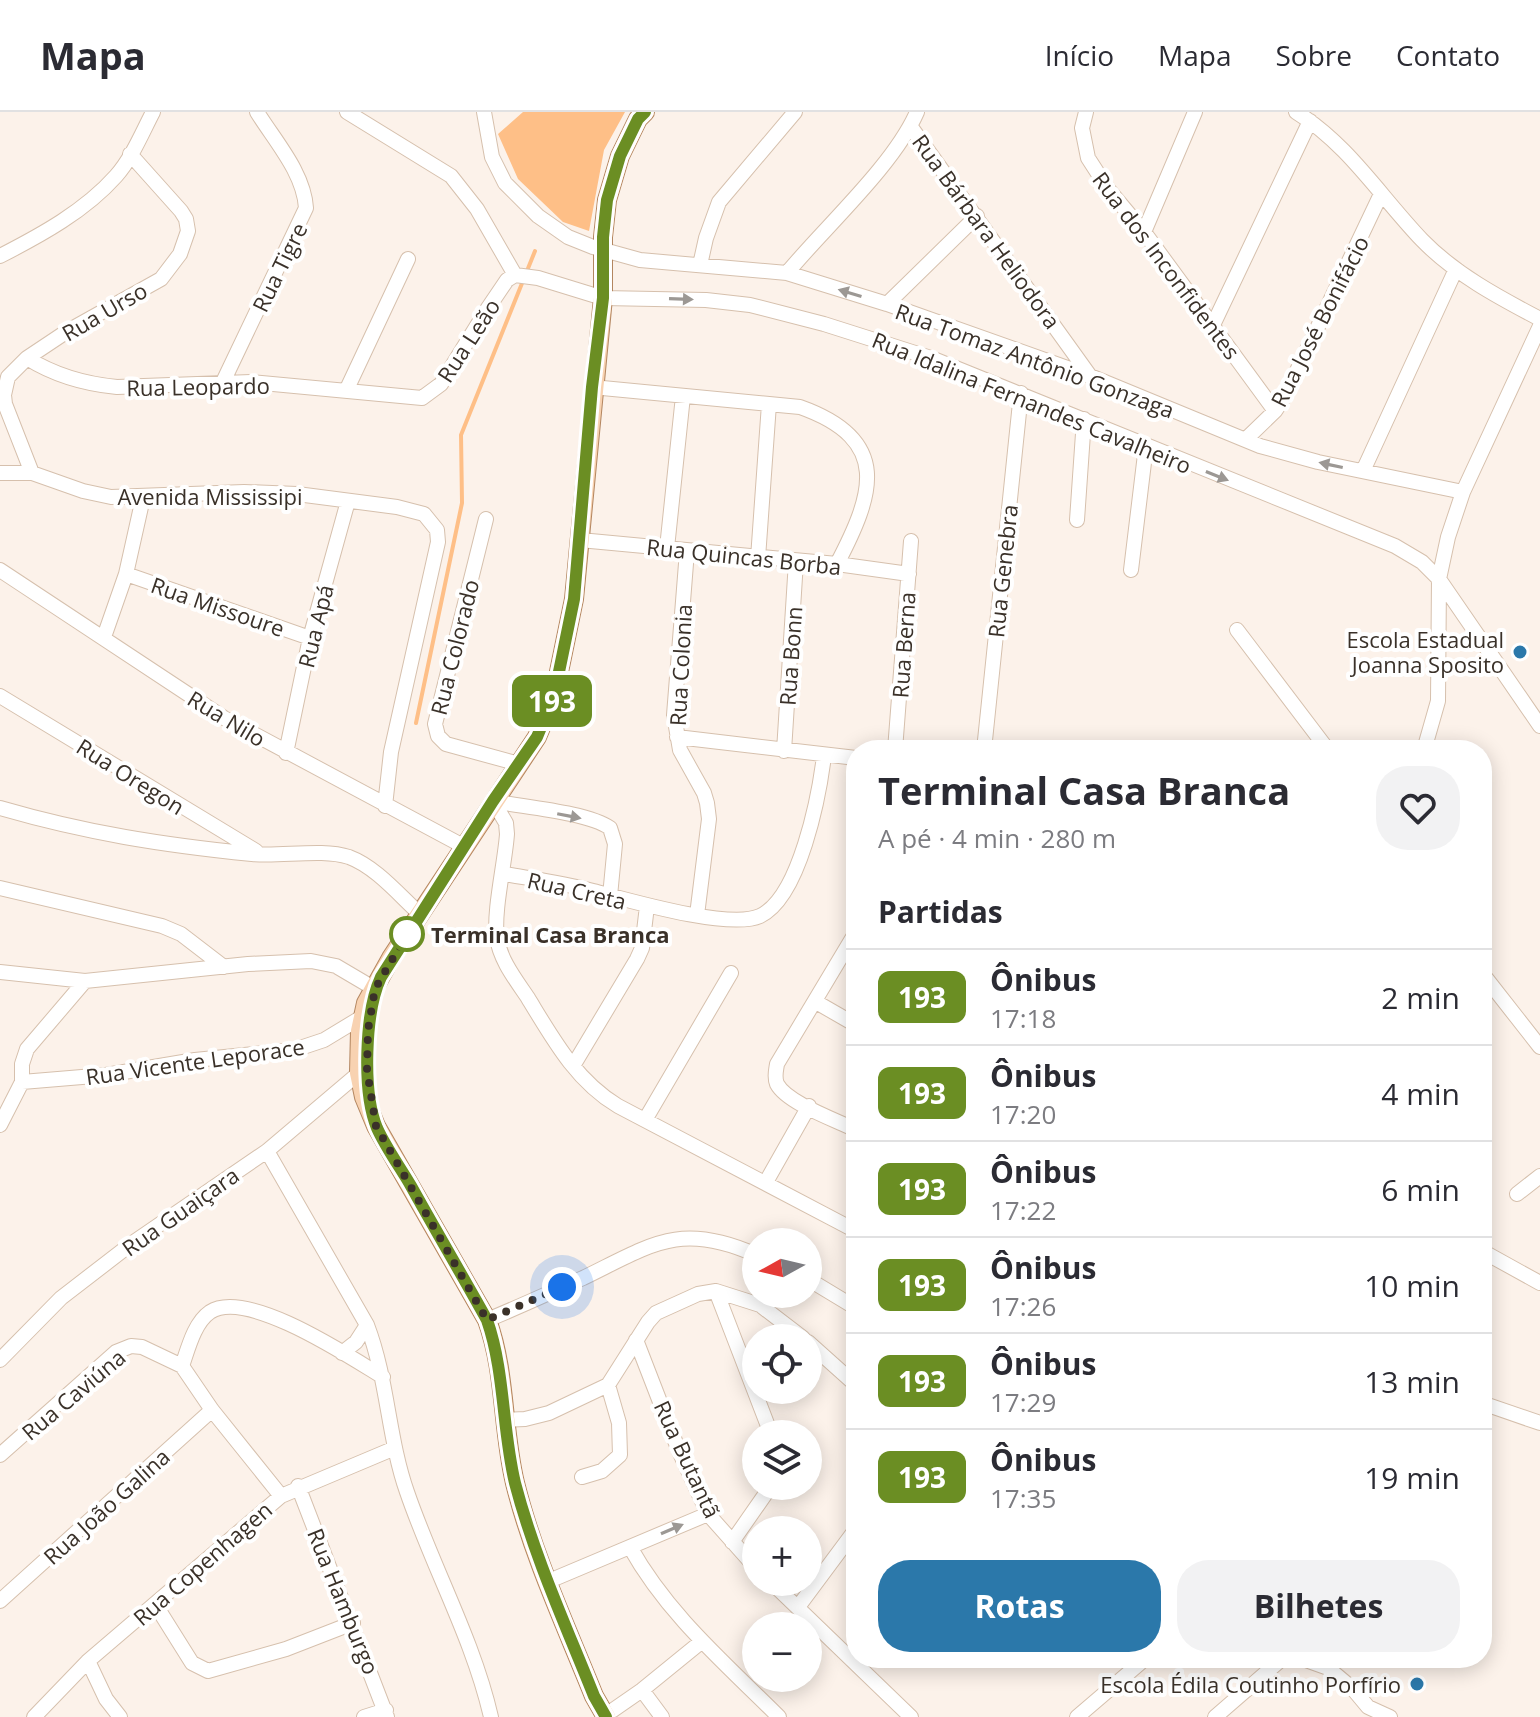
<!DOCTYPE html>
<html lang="pt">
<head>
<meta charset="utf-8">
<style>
	:root { --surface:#fff; --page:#f2f2f3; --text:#2b2b33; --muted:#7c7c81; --line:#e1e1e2; --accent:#2b78aa }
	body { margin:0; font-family:"Open Sans",sans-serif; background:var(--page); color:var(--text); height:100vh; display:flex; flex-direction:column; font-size:30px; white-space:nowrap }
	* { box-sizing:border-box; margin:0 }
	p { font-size:26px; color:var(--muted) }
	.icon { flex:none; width:44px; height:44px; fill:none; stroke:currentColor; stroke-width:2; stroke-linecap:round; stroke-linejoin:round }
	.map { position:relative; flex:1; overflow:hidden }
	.drawer { position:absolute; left:846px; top:628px; width:646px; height:928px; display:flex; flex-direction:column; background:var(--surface); border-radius:32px; box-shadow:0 4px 20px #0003 }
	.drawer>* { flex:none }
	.badge { padding:0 16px; border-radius:12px; font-size:28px; line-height:52px }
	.needle { width:52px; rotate:262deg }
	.controls { position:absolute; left:742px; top:1116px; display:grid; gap:16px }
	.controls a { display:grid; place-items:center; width:80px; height:80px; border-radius:50%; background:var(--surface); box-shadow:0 4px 20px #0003; font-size:40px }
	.you { position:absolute; width:40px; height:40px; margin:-20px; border:6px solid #fff; border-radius:50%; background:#1a73e8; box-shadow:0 0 0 12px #1a73e833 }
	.map>.badge { position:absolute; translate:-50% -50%; box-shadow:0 0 0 4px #fff }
	h2 { padding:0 32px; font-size:30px; line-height:72px }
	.round { display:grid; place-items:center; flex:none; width:84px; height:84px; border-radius:32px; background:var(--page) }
	.overview { display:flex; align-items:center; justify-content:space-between; height:136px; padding:0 32px }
	h1 { font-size:38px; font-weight:700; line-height:60px }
	.button { display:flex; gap:16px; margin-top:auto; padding:16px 32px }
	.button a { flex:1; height:92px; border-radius:32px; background:var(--accent); color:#fff; font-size:32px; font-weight:700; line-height:92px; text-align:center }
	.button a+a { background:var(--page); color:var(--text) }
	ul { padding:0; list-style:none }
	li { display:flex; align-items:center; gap:24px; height:96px; padding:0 32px; border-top:2px solid var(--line) }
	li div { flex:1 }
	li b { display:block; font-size:30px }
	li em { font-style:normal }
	li .badge { min-width:88px; font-weight:700; text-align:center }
	header { display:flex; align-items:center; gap:48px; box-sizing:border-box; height:112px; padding:0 40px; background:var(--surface); border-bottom:2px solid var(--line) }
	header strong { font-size:38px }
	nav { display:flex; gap:44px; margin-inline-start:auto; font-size:28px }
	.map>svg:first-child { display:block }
	.water { fill:#febf87 }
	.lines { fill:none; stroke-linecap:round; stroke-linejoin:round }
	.stream { stroke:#febf87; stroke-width:4 }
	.minor-casing { stroke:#d6c0ad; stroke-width:16 }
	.major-casing { stroke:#b38660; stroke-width:20 }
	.minor { stroke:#fff; stroke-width:14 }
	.major { stroke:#f8d2b1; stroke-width:18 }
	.oneway { fill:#9c9894 }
	.line-casing { stroke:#fff; stroke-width:18 }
	.line { stroke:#6b8e23; stroke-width:12 }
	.walk { stroke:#3a3129; stroke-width:8; stroke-dasharray:0 14.4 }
	.poi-dot { fill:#2b78aa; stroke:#fff; stroke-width:3 }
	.stop-dot { fill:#fff; stroke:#6b8e23; stroke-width:4 }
	.labels { text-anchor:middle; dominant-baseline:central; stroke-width:8; stroke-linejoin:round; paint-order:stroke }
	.street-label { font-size:22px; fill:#3a3129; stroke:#fff }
	.poi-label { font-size:22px; fill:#3a3129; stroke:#fff; text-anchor:end }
	.stop-label { font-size:22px; font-weight:bold; fill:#3a3129; stroke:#fff; text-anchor:start }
</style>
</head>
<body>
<header>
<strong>Mapa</strong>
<nav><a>Início</a><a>Mapa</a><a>Sobre</a><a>Contato</a></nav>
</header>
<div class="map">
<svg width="1540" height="1605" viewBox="0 0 1540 1605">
	<rect width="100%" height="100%" fill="#fcf2ea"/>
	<!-- water -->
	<path class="water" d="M 523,0 L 625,0 L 604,38 L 589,119 L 563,110 L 518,67 L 498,22 Z"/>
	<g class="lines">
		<!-- stream -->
		<path class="stream" d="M 416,611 L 462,391 L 461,323 L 535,139"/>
		<defs>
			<path id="minor" d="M 347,0 L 451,64 L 477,97 L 515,163
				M 484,0 L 492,45 L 505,71 L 538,104 L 568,125 L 593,135 L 640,148 L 787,161 L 887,192 L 1090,264 L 1260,334 L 1318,350 L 1463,380
				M 1086,0 L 1082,16 L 1088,46 L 1108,77 L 1144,120 L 1275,299
				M 1296,0 C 1348,32 1380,84 1422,128 C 1455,162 1498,185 1540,207
				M 911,15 L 1090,264
				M 1144,120 L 1195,0
				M 0,144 C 41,123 85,99 116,64 C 132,46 142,21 153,0
				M 700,153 L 706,126 L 719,90 L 795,0
				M 787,161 C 825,115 894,53 917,0
				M 887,192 L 977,104
				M 1213,213 L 1310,9
				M 27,246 C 54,263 85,272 117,275 L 251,270 L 422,286 L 441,272 L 488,196 L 507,168 L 515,163 L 538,166 L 603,186 L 706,188 L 750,193 L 824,212 L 931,246 L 1395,434 L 1422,450 L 1439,467 L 1540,614
				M 223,270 L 306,96 C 304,61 275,29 257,0
				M 592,275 L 800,295 C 893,328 873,383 837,452
				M 346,279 L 408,147
				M 1245,328 L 1275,299 L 1285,284 L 1381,82
				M 1363,359 L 1456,157
				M 0,361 L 32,361 L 83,379 L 111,385 L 244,380 L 297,382 L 397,395 L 424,402 L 437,418 L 438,430 L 391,640 L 385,694
				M 32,361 L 5,292 L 4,283 L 8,265 L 27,246 L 66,220 L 161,167 L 180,142 L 188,119 L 186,107 L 181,99 L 130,42
				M 486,407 L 435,612 L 438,624 L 446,632 L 519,652
				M 1077,408 L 1084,307
				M 580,428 L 837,452 L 909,462
				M 667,436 L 683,284
				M 687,439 L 674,603 L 680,638 L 704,681 L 707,691 L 709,707 L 697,803
				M 758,446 L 769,292
				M 0,458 L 224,606 L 465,735
				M 1131,458 L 1146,334
				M 126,462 L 310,526
				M 1237,518 L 1328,638
				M 104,525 L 126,462 L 143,386
				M 0,584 L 256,739
				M 677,625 L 856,646
				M 895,638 L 911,429
				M 984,638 L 1021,281
				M 1424,638 L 1438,589 L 1439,467 L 1448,425 L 1463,380 L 1540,214
				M 784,639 L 796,449
				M 286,641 L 310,526 L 348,389
				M 493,689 L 506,711 L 507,722 C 505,751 493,800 497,826 C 500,848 516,868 528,886 C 553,927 576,969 618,994 L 856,1119
				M 493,689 C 522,695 587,700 610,716 L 615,732 L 610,784
				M 0,696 C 86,721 163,733 252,742 C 281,745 322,736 349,745 C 376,755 399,783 420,802
				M 504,762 C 533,767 564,771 593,779 C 628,788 729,818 760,804 C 800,785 819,684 824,644
				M 0,776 L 162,814 L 181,822 L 224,855
				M 856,820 L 777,952 C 776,959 774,965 777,972 C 787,991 836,1008 856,1018
				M 0,860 L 85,869 L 248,852 L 311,849 L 336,854 L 375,877
				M 1482,861 L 1540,935
				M 816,890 L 856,913
				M 573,954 L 637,847 L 642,836 L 647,794
				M 22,970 L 106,963 L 195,948 L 294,938 L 324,928 L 362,905
				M 645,1008 L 731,861
				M 0,1013 L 22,970 L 22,952 L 27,937 L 85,869
				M 267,1039 L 367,1213 C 388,1268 388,1326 407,1380 C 433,1456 473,1527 491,1605
				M 766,1070 L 809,994
				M 1517,1082 L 1540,1064
				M 1482,1139 L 1540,1171
				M 808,1167 L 856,1196
				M 716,1179 L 771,1322
				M 487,1208 C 519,1195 551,1180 583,1166 C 651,1133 680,1109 756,1143
				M 636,1228 L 679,1339 L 708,1402 L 756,1456
				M 808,1230 L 856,1273
				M 342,1241 L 356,1230 L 367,1213
				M 0,1248 L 61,1186 L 131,1132 L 267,1039 L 359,961 L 366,958
				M 182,1254 C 188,1237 194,1211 210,1200 C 247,1176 350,1245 383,1265
				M 1482,1291 L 1540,1311
				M 505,1308 L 525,1307 L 549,1301 L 608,1273 L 648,1210 L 656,1201 L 698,1182 L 716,1179 L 760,1193 L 803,1226
				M 0,1343 L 116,1240 L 131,1234 L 142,1235 L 182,1254 L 212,1298 L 281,1384
				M 582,1365 L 602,1359 L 620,1343 L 619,1311 L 608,1273
				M 298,1374 L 387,1605
				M 732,1430 L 771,1374
				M 630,1435 C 668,1503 725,1551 779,1605
				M 549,1469 L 708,1402
				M 771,1470 L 911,1605
				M 0,1489 L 212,1298
				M 155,1492 L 192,1551 L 208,1559 L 286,1537 L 353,1511
				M 798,1495 L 856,1417
				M 1300,1546 L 1328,1556 L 1353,1577 L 1368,1595 L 1390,1605
				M 88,1549 L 106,1587 L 120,1605
				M 642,1578 L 662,1605
				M 34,1605 L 88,1549 L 281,1384 L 395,1336
				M 364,1605 L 386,1598
				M 603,1605 L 642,1578 L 701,1530
				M 1077,1605 L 1146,1546
				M 1215,1605 L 1283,1546"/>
			<path id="major" d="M 606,1605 L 594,1584 C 566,1514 533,1444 515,1371 C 502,1317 506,1260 487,1208 L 376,1014 L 364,985 L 359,961 L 360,919 L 366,891 L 391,846 L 537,625 L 554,584 L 574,487 L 603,186 L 603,125 L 607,88 L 620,44 L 638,7 L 645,0"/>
		</defs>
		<!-- minor casing -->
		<use href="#minor" class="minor-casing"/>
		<!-- major casing -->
		<use href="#major" class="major-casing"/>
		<!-- minor -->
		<use href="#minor" class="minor"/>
		<!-- major -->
		<use href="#major" class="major"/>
	</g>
	<!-- one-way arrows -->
	<defs><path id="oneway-solid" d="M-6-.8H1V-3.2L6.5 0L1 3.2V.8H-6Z" transform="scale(2)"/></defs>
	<g class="oneway">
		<use href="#oneway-solid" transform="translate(850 181) rotate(-163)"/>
		<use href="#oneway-solid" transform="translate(681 187) rotate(2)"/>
		<use href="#oneway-solid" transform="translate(1331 353) rotate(-168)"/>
		<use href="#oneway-solid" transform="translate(1217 364) rotate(22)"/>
		<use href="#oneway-solid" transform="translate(569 704) rotate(11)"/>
		<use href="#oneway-solid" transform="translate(672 1417) rotate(-23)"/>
	</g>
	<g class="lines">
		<defs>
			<path id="line" d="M 606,1605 L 594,1584 C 566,1514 534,1444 515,1371 C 502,1317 505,1260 487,1208 C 462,1163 436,1119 411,1074 C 400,1055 386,1036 377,1016 C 362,980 365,899 381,865 L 493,689 L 537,625 L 554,584 L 574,487 L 592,275 L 603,186 L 603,125 L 607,88 L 620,44 L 638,7 L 645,0"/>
		</defs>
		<!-- line casing -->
		<use href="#line" class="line-casing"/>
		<!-- line -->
		<use href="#line" class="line"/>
		<!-- walk -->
		<path class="walk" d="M 407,822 L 375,877 L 368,918 L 367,958 L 376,1014 L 487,1208 L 562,1175"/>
	</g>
	<!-- markers -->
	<g class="poi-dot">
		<circle cx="1520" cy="540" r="8"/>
		<circle cx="1417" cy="1572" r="8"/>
	</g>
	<circle class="stop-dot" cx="407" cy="822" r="16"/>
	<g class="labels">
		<!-- street labels -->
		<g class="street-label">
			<text transform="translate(987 119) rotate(54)">Rua Bárbara Heliodora</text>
			<text transform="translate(1167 153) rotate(53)">Rua dos Inconfidentes</text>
			<text transform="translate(279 155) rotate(-64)">Rua Tigre</text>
			<text transform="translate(104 199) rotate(-30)">Rua Urso</text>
			<text transform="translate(1319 209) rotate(-63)">Rua José Bonifácio</text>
			<text transform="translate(468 228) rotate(-57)">Rua Leão</text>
			<text transform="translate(1035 248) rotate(20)">Rua Tomaz Antônio Gonzaga</text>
			<text transform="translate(198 274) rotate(-1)">Rua Leopardo</text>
			<text transform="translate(1032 290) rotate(22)">Rua Idalina Fernandes Cavalheiro</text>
			<text x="210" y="384">Avenida Mississipi</text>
			<text transform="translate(744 444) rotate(6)">Rua Quincas Borba</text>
			<text transform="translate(1002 459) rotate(-84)">Rua Genebra</text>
			<text transform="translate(218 494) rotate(19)">Rua Missoure</text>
			<text transform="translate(315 514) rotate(-76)">Rua Apá</text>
			<text transform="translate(903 533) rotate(-86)">Rua Berna</text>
			<text transform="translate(454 535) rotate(-76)">Rua Colorado</text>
			<text transform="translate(790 544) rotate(-86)">Rua Bonn</text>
			<text transform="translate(680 553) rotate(-87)">Rua Colonia</text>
			<text transform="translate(227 606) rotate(31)">Rua Nilo</text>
			<text transform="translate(131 664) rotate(32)">Rua Oregon</text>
			<text transform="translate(577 778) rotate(13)">Rua Creta</text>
			<text transform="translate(195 949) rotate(-8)">Rua Vicente Leporace</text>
			<text transform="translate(180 1099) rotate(-35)">Rua Guaiçara</text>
			<text transform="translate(73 1282) rotate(-40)">Rua Caviúna</text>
			<text transform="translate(688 1347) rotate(65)">Rua Butantã</text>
			<text transform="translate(106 1394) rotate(-42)">Rua João Galina</text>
			<text transform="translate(202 1451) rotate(-41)">Rua Copenhagen</text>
			<text transform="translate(344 1489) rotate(68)">Rua Hamburgo</text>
		</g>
		<!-- poi labels -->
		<g class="poi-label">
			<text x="1504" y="527">Escola Estadual<tspan x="1504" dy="25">Joanna Sposito</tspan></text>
			<text x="1401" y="1572">Escola Édila Coutinho Porfírio</text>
		</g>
		<!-- stop labels -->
		<g class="stop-label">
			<text x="431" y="822">Terminal Casa Branca</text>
		</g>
	</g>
</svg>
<div class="controls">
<a><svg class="needle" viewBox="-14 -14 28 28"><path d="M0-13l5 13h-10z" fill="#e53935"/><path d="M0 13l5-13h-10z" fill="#7c7c81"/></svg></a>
<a><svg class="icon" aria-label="locate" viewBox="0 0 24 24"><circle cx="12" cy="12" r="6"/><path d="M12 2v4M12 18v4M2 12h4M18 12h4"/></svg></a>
<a><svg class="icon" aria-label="layers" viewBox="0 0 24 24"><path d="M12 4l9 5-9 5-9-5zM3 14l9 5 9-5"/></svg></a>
<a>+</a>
<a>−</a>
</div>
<div class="you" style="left:562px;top:1175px"></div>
<b class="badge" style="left:552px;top:589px;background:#6b8e23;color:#fff">193</b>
<section class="drawer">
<div class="overview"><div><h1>Terminal Casa Branca</h1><p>A pé · 4 min · 280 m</p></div><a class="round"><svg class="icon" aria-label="heart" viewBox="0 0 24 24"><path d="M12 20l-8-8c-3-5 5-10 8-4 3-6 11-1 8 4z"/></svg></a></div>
<h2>Partidas</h2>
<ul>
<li><span class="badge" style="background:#6b8e23;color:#fff">193</span><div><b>Ônibus</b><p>17:18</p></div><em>2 min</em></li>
<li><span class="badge" style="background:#6b8e23;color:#fff">193</span><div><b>Ônibus</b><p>17:20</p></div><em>4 min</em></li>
<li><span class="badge" style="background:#6b8e23;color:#fff">193</span><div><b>Ônibus</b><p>17:22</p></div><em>6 min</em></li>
<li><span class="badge" style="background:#6b8e23;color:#fff">193</span><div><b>Ônibus</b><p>17:26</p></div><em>10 min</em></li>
<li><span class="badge" style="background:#6b8e23;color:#fff">193</span><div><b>Ônibus</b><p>17:29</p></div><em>13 min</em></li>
<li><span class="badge" style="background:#6b8e23;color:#fff">193</span><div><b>Ônibus</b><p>17:35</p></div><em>19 min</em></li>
</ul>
<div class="button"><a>Rotas</a><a>Bilhetes</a></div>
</section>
</div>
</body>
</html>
